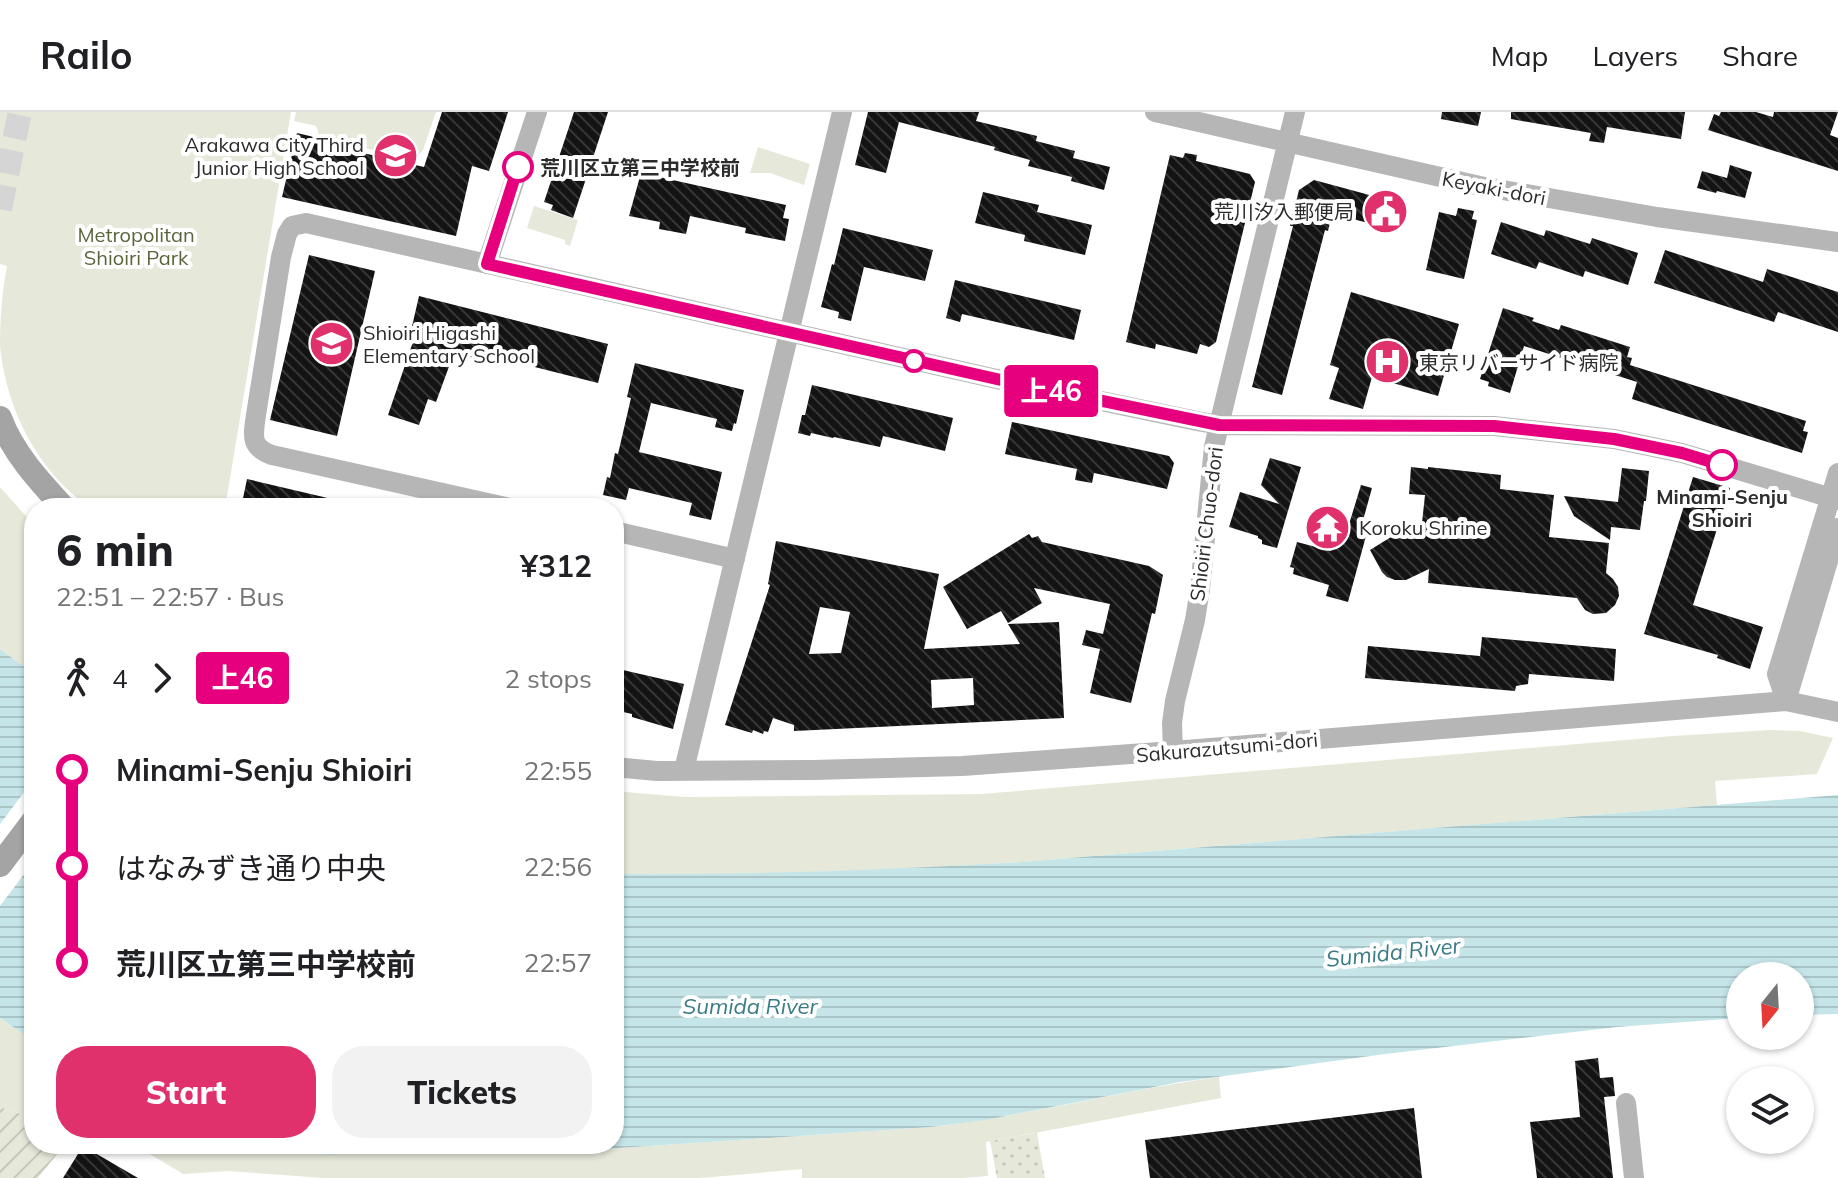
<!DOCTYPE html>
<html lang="en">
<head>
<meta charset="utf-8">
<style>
	:root { --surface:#fff; --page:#f2f2f2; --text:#202124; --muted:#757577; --line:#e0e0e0; --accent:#e0316d }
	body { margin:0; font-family:Mulish,"Noto Sans JP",sans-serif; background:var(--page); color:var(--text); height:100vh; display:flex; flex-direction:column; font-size:30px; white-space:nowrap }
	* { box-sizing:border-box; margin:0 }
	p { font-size:26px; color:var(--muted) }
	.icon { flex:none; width:44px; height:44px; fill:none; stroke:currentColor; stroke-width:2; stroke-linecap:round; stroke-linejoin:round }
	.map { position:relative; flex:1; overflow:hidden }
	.side { position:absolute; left:24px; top:386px; width:600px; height:656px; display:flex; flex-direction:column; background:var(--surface); border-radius:32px; box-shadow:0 2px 6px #0004 }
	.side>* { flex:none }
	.badge { padding:0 16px; border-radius:6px; font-size:28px; line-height:52px }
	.needle { width:52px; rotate:198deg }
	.fabs { position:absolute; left:1726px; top:850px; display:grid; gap:16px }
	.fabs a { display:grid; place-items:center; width:88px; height:88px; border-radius:50%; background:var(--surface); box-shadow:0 2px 6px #0004; font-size:40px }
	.map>.badge { position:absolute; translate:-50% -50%; box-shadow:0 0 0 4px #fff }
	.legs { display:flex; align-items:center; gap:12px; height:88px; padding:0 32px; font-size:26px }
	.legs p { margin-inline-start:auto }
	.head { display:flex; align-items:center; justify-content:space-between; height:136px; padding:0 32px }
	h1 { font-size:44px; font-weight:800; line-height:60px }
	.button { display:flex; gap:16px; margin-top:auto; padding:16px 32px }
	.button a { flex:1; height:92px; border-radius:32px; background:var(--accent); color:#fff; font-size:32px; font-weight:800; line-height:92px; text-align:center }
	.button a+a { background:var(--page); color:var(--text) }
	ul { padding:0 32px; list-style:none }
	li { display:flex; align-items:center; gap:28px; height:96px; font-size:30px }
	li i { display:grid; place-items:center; width:12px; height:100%; margin:0 10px; background:currentColor }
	li i::after { content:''; width:20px; height:20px; margin:-10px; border:6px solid; border-radius:50%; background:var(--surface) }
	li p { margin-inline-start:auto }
	li:first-child i { background:linear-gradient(#0000 50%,currentColor 0) }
	li:last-child i { background:linear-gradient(currentColor 50%,#0000 0) }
	header { display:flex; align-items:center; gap:48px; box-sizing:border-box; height:112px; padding:0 40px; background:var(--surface); border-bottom:2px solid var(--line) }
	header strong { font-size:38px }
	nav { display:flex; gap:44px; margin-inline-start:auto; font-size:28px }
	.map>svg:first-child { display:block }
	.grass { fill:url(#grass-dots) }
	.park { fill:#e6e9d9 }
	.garden { fill:url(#garden-furrows) }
	.water { fill:url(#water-rules) }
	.pier { fill:#fff }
	.building { fill:url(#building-back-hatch); fill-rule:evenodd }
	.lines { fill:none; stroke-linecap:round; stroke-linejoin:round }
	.primary-tunnel { stroke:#d5d5d5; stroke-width:24; stroke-dasharray:24 12; stroke-linecap:butt }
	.secondary { stroke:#b6b6b6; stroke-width:20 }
	.primary { stroke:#a4a4a4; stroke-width:24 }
	.line-1-casing { stroke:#fff; stroke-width:18 }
	.line-1 { stroke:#e6007e; stroke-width:12 }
	.stop-1-dot { fill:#fff; stroke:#e6007e; stroke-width:4 }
	.labels { text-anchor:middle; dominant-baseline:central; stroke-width:8; stroke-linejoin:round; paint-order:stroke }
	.poi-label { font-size:20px; fill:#2c2c2c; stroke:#fff; text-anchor:start }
	.stop-label { font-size:20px; font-weight:bold; fill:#2c2c2c; stroke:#fff; text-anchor:start }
	.street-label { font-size:20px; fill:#2c2c2c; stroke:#fff }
	.park-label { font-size:20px; fill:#5a653b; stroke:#fff }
	.water-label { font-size:22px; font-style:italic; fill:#3b7b85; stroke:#fff }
</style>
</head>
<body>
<header>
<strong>Railo</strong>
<nav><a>Map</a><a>Layers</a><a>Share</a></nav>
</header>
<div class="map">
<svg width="1838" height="1066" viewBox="0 0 1838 1066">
	<defs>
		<pattern id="grass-dots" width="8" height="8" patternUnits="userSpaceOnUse" patternTransform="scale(2)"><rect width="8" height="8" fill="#e6e9d9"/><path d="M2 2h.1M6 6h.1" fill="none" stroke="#c5c8ba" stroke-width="1.8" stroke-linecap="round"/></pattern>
		<pattern id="garden-furrows" width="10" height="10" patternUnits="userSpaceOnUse" patternTransform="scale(2)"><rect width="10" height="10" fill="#e6e9d9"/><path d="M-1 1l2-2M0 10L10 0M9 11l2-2" fill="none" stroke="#c5c8ba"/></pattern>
		<pattern id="water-rules" width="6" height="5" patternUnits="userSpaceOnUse" patternTransform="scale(2)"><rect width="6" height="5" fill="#c5e5e9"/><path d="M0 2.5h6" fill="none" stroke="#a9c5c8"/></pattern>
		<pattern id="building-back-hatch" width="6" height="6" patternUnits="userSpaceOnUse" patternTransform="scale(2)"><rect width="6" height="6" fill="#131313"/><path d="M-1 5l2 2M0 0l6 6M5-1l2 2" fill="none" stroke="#363636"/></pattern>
	</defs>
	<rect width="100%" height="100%" fill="#fff"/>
	<!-- grass -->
	<path class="grass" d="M 1037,1021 L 1045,1066 L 997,1066 L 990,1029 Z"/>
	<!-- park -->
	<path class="park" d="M 0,0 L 291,0 L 225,396 L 90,396 C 38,360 6,297 0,234 C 0,207 2,180 7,154 L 0,152 Z
		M 296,0 L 436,0 L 423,38 L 414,48 L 318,25 L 318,19 L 316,14 L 294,9 Z
		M 758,35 L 810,52 L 804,73 L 770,61 L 750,61 Z
		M 534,94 L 578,108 L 570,134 L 565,132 L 565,128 L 527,116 Z
		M 0,375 L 34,413 L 34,562 L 0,537 Z
		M 1770,618 L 1800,619 L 1833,626 L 1817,662 L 1715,669 L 1717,693 L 1022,750 L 890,758 L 688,763 L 614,762 L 614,679 L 684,685 L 981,682 L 1673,624 Z
		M 0,906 L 34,929 L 34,1006 L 0,995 Z
		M 1219,965 L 1221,986 L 986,1030 L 988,1064 L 963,1066 L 802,1066 L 802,1057 L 701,1066 L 325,1066 L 227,1059 L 183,1062 L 133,1032 L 229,1032 L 229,1036 L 332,1043 L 334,1032 L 545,1041 L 931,1015 C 1028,1004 1122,978 1219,965 Z"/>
	<!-- garden -->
	<path class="garden" d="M 0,995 L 34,1006 L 34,1032 L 65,1032 L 38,1066 L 0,1066 Z"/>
	<!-- water -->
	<path class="water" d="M 0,537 L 34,562 L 34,929 L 0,906 Z
		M 1838,683 L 1838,902 L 1800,903 L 1800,864 L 1740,864 L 1740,906 L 1617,915 L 1385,942 L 1180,970 L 985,1008 L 931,1015 L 545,1041 L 334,1032 L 333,1043 L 228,1036 L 229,1032 L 614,1032 L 614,762 C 750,763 886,758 1021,750 Z"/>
	<!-- pier -->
	<path class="pier" d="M 34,667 L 34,749 L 0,794 L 0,712 Z"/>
	<!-- building -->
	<path class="building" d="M 442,0 L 508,0 L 489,59 L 472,54 L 456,124 L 282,85 L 297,21 L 360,36 L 359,40 L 424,55 Z
		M 574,0 L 608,0 L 573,106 L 551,98 L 553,93 L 544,90 Z
		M 868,0 L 979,0 L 976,9 L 1037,24 L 1036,29 L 1075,39 L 1073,46 L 1110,55 L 1104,78 L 1071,69 L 1072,65 L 1028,54 L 1030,48 L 994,38 L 995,35 L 899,10 L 886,61 L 855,53 Z
		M 1442,0 L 1481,0 L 1478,14 L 1441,7 Z
		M 1511,0 L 1685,0 L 1681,27 L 1607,15 L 1604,31 L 1589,29 L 1591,21 L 1511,7 Z
		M 1721,0 L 1756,0 L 1773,5 L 1774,0 L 1838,0 L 1830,23 L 1838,26 L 1838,59 L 1708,18 L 1714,2 L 1719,4 Z
		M 1185,41 L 1197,43 L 1196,49 L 1250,62 L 1255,70 L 1216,230 L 1209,235 L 1200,232 L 1197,242 L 1156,232 L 1155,237 L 1126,230 L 1170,43 L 1183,46 Z
		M 1730,53 L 1752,60 L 1745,86 L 1717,79 L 1716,81 L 1697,76 L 1702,59 L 1727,66 Z
		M 641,61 L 786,93 L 783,106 L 789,107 L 785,129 L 745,121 L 746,116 L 690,104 L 686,122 L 659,117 L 660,110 L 629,104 Z
		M 1314,68 L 1399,91 L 1393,117 L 1332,102 L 1328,119 L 1325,118 L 1282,283 L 1252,275 L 1293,114 L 1290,114 L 1299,78 Z
		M 983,80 L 1039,93 L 1037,100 L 1092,113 L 1085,143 L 1024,129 L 1025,123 L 975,111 Z
		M 1458,96 L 1474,99 L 1472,107 L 1477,108 L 1464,167 L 1426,158 L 1439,100 L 1456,104 Z
		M 1501,110 L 1544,124 L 1546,118 L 1590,132 L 1592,126 L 1638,141 L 1628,173 L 1585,159 L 1583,165 L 1539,150 L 1536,157 L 1491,142 Z
		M 843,116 L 933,138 L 925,169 L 864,155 L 851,209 L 838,206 L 839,200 L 821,195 L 832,152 L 834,153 Z
		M 1665,138 L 1763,170 L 1767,157 L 1838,180 L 1838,220 L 1778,200 L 1774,210 L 1654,171 Z
		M 309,143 L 375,159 L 337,324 L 270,308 Z
		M 955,168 L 1081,198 L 1074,228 L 962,202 L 960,210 L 946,206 Z
		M 1351,180 L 1459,212 L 1438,284 L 1372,265 L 1363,297 L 1329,287 L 1339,256 L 1330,253 Z
		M 419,184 L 608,232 L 598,271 L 476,240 L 475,246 L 454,241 L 436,290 L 428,287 L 419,313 L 388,303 L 415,224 L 410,223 Z
		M 1503,196 L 1534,206 L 1532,209 L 1559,218 L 1561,213 L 1630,235 L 1627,245 L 1632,246 L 1630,253 L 1806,309 L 1803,319 L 1808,320 L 1802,341 L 1632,287 L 1637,270 L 1524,234 L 1510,281 L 1488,274 L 1489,270 L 1480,267 Z
		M 635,251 L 744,278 L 736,312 L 734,311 L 732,319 L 715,315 L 717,307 L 651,291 L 639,340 L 722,360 L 711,408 L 689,403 L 692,391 L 629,376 L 626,388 L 603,383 L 607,365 L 610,366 L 615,341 L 618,342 L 631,286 L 627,285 Z
		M 812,273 L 953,306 L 945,339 L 883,324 L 880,335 L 834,325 L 833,326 L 811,321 L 810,324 L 798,321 L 802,303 L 805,303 Z
		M 1012,310 L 1169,344 L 1174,351 L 1167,377 L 1094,361 L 1092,371 L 1075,368 L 1077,357 L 1005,342 Z
		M 1270,346 L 1301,355 L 1277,436 L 1262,432 L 1262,428 L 1258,426 L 1258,424 L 1229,415 L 1240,380 L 1279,392 L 1261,373 Z
		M 1411,355 L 1428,357 L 1428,355 L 1501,363 L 1500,377 L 1554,383 L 1549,425 L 1609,431 L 1606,461 L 1613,467 L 1618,475 L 1619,484 L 1615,493 L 1606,501 L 1593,502 L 1585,498 L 1577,486 L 1428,471 L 1429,457 L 1406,468 L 1395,468 L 1387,465 L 1382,460 L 1370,438 L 1391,425 L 1414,423 L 1415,411 L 1422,411 L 1425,383 L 1409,382 Z
		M 1622,356 L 1649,359 L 1646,389 L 1644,389 L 1640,418 L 1611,415 L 1610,428 L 1574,404 L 1564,384 L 1618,390 Z
		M 1693,365 L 1730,376 L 1693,493 L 1763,515 L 1750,557 L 1717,546 L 1718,543 L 1644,522 Z
		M 247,367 L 349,391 L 348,396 L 241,396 Z
		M 1361,373 L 1372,376 L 1362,412 L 1369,413 L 1348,490 L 1326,484 L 1329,473 L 1293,462 L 1294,456 L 1290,455 L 1297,430 L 1331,439 L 1337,419 L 1344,421 L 1348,409 L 1350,409 Z
		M 1029,422 L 1032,426 L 1038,424 L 1042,430 L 1149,454 L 1163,463 L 1155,502 L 1152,501 L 1131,591 L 1090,581 L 1100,537 L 1082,533 L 1086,518 L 1103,522 L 1110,492 L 1034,476 L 1042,491 L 1008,511 L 1001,499 L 967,517 L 943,475 Z
		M 776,429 L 939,462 L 924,537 L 1020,532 L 1008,512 L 1059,510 L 1064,606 L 794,619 L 794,613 L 773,606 L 768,620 L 764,619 L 763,622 L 753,618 L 752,621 L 725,613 L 770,473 L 768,472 ZM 820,495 L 850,500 L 841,541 L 809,542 ZM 973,566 L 974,593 L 932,596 L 931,568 Z
		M 1482,525 L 1616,537 L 1614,569 L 1529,562 L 1528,572 L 1516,574 L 1515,579 L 1365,566 L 1368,534 L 1480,544 Z
		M 614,556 L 684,572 L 673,617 L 632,605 L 632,602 L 614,598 Z
		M 1598,946 L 1600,966 L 1613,965 L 1615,984 L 1604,985 L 1613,1066 L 1537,1066 L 1530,1010 L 1580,1005 L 1575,949 Z
		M 1414,996 L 1422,1066 L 1150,1066 L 1145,1028 Z
		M 83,1034 L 138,1066 L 63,1066 Z"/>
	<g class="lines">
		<!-- primary-tunnel -->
		<path class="primary-tunnel" d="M 0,97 L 20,0"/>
		<!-- secondary -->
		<path class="secondary" d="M 1155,0 L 1480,74 L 1657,105 L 1838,130
			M 487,152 L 537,0
			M 510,396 L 272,343 C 250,335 253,324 256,303 L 281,145 L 287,122 L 292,114 L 306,111 L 1010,270 L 1197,309 L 1219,313 L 1494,314 L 1614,327 L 1682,341 L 1838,388
			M 614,419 L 735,447
			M 1786,589 L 1777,562 L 1838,361
			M 1786,589 L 1838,416
			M 1173,639 L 1172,611 L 1175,589 L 1195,508 L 1200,477 L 1214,335 L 1219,313 L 1295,0
			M 614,655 L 657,659 L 813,658 L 962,654 L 1173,639 L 1786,589 L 1838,600
			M 684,658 L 842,0
			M 1626,991 L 1634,1066"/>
		<!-- primary -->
		<path class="primary" d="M 0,306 C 13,341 39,369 64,396
			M 0,753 L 34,708"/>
	</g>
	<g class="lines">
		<defs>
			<path id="line-1" d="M 518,55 L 487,152 L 1010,270 L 1219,313 L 1494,314 L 1614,327 L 1682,341 L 1722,353"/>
		</defs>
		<!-- line-1 casing -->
		<use href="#line-1" class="line-1-casing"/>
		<!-- line-1 -->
		<use href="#line-1" class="line-1"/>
	</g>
	<!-- icons -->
	<defs>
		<symbol id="school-disc" viewBox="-11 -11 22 22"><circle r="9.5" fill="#e0316d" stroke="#fff"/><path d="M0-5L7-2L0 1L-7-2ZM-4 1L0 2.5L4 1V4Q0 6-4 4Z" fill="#fff"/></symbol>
		<symbol id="civic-disc" viewBox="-11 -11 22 22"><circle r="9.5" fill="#e0316d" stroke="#fff"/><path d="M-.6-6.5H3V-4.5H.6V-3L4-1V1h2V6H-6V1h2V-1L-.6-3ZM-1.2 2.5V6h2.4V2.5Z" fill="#fff"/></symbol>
		<symbol id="hospital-disc" viewBox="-11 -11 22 22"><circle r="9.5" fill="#e0316d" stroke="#fff"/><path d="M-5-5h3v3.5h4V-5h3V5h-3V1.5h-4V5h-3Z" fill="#fff"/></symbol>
		<symbol id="temple-disc" viewBox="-11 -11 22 22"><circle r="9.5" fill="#e0316d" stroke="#fff"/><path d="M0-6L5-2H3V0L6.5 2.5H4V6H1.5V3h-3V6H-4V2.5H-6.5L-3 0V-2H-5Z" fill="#fff"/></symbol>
	</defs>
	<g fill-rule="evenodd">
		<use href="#school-disc" x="370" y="18" width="51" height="51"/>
		<use href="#civic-disc" x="1360" y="74" width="51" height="51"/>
		<use href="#school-disc" x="306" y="206" width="51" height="51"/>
		<use href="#hospital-disc" x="1362" y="224" width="51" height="51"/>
		<use href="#temple-disc" x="1302" y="390" width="51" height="51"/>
	</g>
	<!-- markers -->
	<g class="stop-1-dot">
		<circle cx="518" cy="55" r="14"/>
		<circle cx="914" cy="249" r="10"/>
		<circle cx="1722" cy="353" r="14"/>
	</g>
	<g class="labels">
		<!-- poi labels -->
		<g class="poi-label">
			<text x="364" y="32" text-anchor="end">Arakawa City Third<tspan x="364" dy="23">Junior High School</tspan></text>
			<text x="1354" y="99" text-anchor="end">荒川汐入郵便局</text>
			<text x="363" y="220">Shioiri Higashi<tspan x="363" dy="23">Elementary School</tspan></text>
			<text x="1419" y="250">東京リバーサイド病院</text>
			<text x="1359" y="415">Koroku Shrine</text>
		</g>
		<!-- stop labels -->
		<g class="stop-label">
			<text x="540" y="55">荒川区立第三中学校前</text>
			<text x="1722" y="384" text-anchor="middle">Minami-Senju<tspan x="1722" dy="23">Shioiri</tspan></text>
		</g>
		<!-- street labels -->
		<g class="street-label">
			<text transform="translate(1494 76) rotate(11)">Keyaki-dori</text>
			<text transform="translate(1206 412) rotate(-83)">Shioiri Chuo-dori</text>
			<text transform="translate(1227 635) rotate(-5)">Sakurazutsumi-dori</text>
		</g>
		<!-- park labels -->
		<g class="park-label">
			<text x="136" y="122">Metropolitan<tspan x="136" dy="23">Shioiri Park</tspan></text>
		</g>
		<!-- water labels -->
		<g class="water-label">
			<text transform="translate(1393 840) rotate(-6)">Sumida River</text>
			<text x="750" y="894">Sumida River</text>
		</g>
	</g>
</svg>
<div class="fabs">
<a><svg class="needle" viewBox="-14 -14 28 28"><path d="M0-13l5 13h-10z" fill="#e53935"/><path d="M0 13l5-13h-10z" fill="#757577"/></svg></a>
<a><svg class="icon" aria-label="layers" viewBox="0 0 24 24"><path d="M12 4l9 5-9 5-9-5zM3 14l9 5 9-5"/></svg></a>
</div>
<b class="badge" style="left:1051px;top:279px;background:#e6007e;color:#fff">上46</b>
<section class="side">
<div class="head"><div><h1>6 min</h1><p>22:51 – 22:57 · Bus</p></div><b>¥312</b></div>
<div class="legs"><svg class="icon" aria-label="walk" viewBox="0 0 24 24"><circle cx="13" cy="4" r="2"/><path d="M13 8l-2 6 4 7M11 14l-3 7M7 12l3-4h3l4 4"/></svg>4<svg class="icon" aria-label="forward" viewBox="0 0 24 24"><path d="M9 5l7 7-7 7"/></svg><b class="badge" style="background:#e6007e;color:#fff">上46</b><p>2 stops</p></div>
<ul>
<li><i style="color:#e6007e"></i><b>Minami-Senju Shioiri</b><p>22:55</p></li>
<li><i style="color:#e6007e"></i><span>はなみずき通り中央</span><p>22:56</p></li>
<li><i style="color:#e6007e"></i><b>荒川区立第三中学校前</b><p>22:57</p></li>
</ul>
<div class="button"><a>Start</a><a>Tickets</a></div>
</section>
</div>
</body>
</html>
